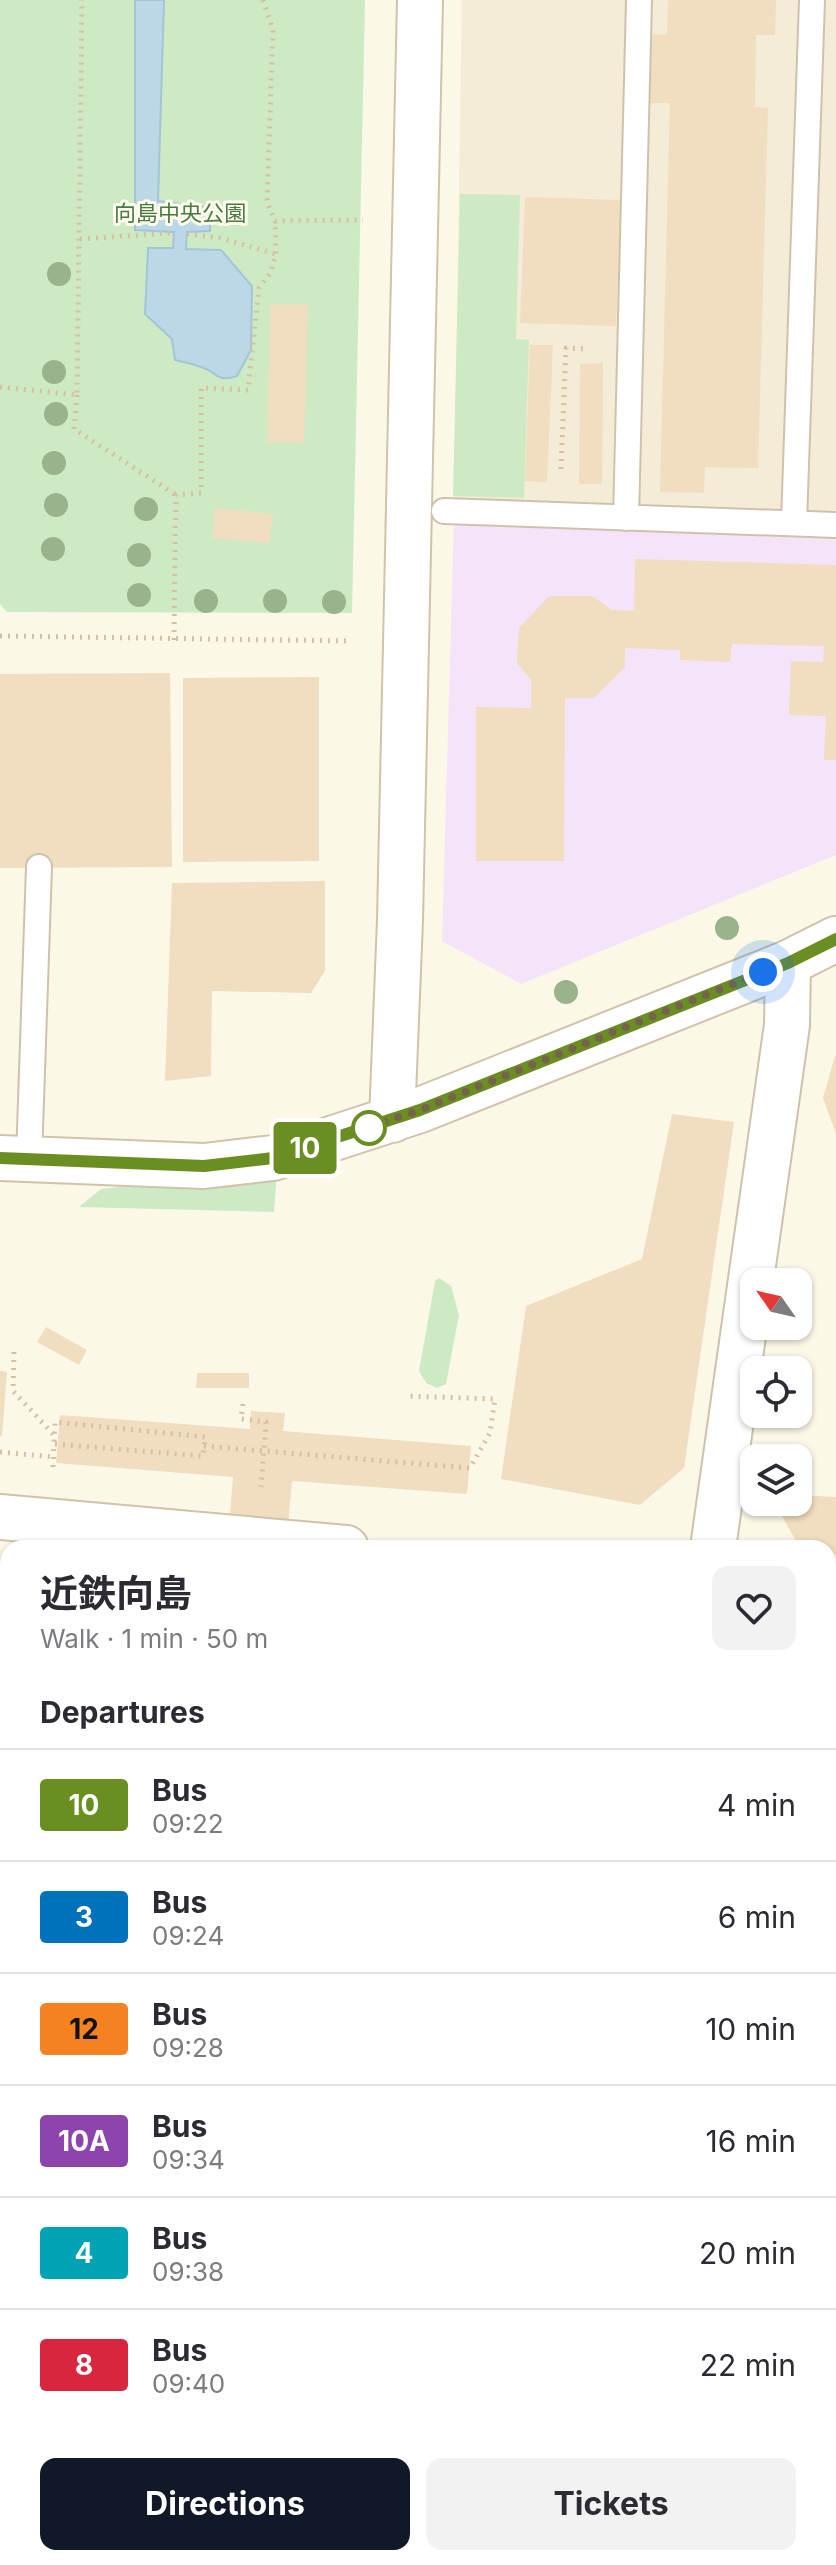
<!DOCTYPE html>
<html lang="en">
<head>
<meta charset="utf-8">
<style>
	:root { --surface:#fff; --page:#f2f2f3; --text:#2b2b33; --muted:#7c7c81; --line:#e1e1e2; --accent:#111827 }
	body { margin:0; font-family:Inter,"Noto Sans JP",sans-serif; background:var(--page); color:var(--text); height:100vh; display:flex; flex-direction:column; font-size:30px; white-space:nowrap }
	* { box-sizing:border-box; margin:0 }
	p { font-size:26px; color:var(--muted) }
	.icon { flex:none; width:44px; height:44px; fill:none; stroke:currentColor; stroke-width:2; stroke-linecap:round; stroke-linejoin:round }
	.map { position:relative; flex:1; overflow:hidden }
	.details { position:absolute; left:0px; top:1540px; width:836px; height:1026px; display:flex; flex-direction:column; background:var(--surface); border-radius:24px 24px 0 0; box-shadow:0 2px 6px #0004 }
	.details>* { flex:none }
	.badge { padding:0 16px; border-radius:6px; font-size:28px; line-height:52px }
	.needle { width:52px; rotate:304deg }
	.buttons { position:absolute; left:740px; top:1268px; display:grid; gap:16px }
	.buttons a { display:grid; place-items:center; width:72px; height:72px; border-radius:16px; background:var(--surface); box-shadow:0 2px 6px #0004; font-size:40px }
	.you { position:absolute; width:40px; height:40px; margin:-20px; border:6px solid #fff; border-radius:50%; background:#1a73e8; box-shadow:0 0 0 12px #1a73e833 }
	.map>.badge { position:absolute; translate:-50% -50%; box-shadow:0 0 0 4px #fff }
	h2 { padding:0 40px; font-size:30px; line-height:72px }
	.round { display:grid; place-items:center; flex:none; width:84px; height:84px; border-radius:16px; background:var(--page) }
	.headline { display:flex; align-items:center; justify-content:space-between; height:136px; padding:0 40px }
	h1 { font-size:38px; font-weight:700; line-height:60px }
	.primary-button { display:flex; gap:16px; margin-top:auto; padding:16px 40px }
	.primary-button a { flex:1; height:92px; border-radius:16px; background:var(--accent); color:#fff; font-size:32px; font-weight:700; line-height:92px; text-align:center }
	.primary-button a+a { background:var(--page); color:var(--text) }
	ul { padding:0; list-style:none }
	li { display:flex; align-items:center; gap:24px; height:112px; padding:0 40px; border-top:2px solid var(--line) }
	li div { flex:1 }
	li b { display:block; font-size:30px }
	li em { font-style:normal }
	li .badge { min-width:88px; font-weight:700; text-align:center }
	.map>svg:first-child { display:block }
	.residential { fill:#f4ecd6 }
	.education { fill:#f5e4f9 }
	.green { fill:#cdeac5 }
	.water { fill:#bcd8e6; stroke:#a2c5d8; stroke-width:2 }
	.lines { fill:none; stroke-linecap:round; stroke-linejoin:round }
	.stream { stroke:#a2c5d8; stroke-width:18 }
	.building { fill:#f1ddbf }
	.lane-casing { stroke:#cec2ad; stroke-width:28 }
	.street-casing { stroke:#cec2ad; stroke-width:48 }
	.secondary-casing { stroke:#d1c3aa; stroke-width:48 }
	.path { stroke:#d7c0a2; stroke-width:5; stroke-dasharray:2 6; stroke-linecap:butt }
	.lane { stroke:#fff; stroke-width:24 }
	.street { stroke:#fff; stroke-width:44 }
	.secondary { stroke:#fff; stroke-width:44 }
	.rail { stroke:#bda5c6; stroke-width:6; stroke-dasharray:12 8; stroke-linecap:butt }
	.tree { fill:#9ab38d }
	.line-casing { stroke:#fff; stroke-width:18 }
	.line { stroke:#6b8e23; stroke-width:12 }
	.walk { stroke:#76634b; stroke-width:8; stroke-dasharray:0 14.4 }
	.stop-dot { fill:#fff; stroke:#6b8e23; stroke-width:4 }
	.labels { text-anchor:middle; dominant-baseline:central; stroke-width:6; stroke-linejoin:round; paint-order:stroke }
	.park-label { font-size:22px; fill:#497b43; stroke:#fffbee }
</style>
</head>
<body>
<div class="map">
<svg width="836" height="2565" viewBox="0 0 836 2565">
	<rect width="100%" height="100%" fill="#fcf8e7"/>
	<!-- residential -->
	<path class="residential" d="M 462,0 L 836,0 L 836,540 L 454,518 Z"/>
	<!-- education -->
	<path class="education" d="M 454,518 L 836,540 L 836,855 L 521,984 L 442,941 Z"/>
	<!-- green -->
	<path class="green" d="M 0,0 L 365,0 L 352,613 L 7,612 L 0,604 Z
		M 460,194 L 520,195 L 516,339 L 529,340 L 524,498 L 453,496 Z
		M 277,1170 L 274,1212 L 79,1207 L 101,1189 Z
		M 439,1278 L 451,1286 L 459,1315 L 446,1384 L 437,1388 L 426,1383 L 419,1371 L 435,1281 Z"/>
	<!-- water -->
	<path class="water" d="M 135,0 L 164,0 L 158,201 L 211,208 L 210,231 L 187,232 L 186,249 L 221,250 L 252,286 L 251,350 L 237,376 C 216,383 218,372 201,367 C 193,364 184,362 175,360 L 172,339 L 145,314 L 148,248 L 173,248 L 174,232 L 135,230 Z"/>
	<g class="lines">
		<!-- stream -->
		<path class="stream" d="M 0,1926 L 8,1926
			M 828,2521 L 836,2513
			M 786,2565 L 793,2558"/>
	</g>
	<!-- building -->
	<path class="building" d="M 668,0 L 776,0 L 775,35 L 756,35 L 755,107 L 768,108 L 758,468 L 705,467 L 704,493 L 660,492 L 670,103 L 650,103 L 651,34 L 667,35 Z
		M 525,197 L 621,200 L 616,326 L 520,323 Z
		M 270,304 L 308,305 L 304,443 L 267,442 Z
		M 530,345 L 553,345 L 547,482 L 525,481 Z
		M 603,363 L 602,484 L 579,484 L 580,364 Z
		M 215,508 L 273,514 L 269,543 L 212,538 Z
		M 635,559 L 836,565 L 836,760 L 824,760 L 826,716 L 789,715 L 791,661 L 823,662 L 824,646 L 732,644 L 730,662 L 680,660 L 680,650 L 625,648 L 625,667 L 594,698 L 565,698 L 564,861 L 476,861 L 476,707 L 531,708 L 531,680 L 517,663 L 519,628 L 549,596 L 592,596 L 612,610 L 634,611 Z
		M 170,673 L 172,867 L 0,868 L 0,674 Z
		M 319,677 L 319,861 L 183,862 L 183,678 Z
		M 325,881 L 325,971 L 311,993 L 212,991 L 211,1076 L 165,1081 L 172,883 Z
		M 835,1056 L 836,1056 L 836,1134 L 823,1098 Z
		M 672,1114 L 734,1122 L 684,1468 L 640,1505 L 501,1479 L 526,1306 L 642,1259 Z
		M 46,1327 L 87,1350 L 79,1365 L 37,1342 Z
		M 0,1371 L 7,1372 L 2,1436 L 0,1436 Z
		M 197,1373 L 249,1373 L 249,1388 L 196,1388 Z
		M 251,1411 L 285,1413 L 283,1431 L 471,1446 L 467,1494 L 292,1481 L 286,1548 L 227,1548 L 233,1477 L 56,1463 L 60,1415 L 250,1429 Z
		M 798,1495 L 836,1497 L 836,1554 L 828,1554 L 828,1548 L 800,1548 L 774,1502 L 798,1502 Z
		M 0,1595 L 8,1596 L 8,1664 L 0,1663 Z
		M 828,1671 L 836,1672 L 836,1708 L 828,1708 Z
		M 0,1719 L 8,1720 L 8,1791 L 0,1789 Z
		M 828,1776 L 836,1776 L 836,1818 L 828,1818 Z
		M 0,1990 L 8,1991 L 8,2092 L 0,2091 Z"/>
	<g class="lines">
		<defs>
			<path id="lane" d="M 444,511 L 836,525
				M 626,518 L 639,0
				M 794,523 L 812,0
				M 29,1159 L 39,867"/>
			<path id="street" d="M 713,1548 L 787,1025 L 788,963
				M 0,2120 L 8,2121
				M 828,2152 L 836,2152"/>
			<path id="secondary" d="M 392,1120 L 400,920 L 420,0
				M 0,1158 L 204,1166 L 273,1158 L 420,1110 L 788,963 L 836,939
				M 0,1517 L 346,1548
				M 828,1589 L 836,1590"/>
		</defs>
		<!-- lane casing -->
		<use href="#lane" class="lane-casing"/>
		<!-- street casing -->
		<use href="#street" class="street-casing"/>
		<!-- secondary casing -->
		<use href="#secondary" class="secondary-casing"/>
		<!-- path -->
		<path class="path" d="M 263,0 L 273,30 L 267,202 L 275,221 L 363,220
			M 187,234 L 220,238 L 276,254
			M 80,239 L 170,233
			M 0,387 L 77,395 L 82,0
			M 77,395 L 74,429 L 176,495
			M 561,469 L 566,348 L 587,349
			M 0,636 L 351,641
			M 174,640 L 176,495 L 201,493 L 201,388 L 248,390 L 259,288 L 270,274 L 276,254 L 275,221
			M 14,1352 L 13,1391 L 54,1435
			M 243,1404 L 241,1419 L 266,1422 L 261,1487
			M 204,1446 L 470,1468 L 490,1433 L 495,1399 L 405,1396
			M 0,1452 L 54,1457
			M 53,1467 L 54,1444 L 203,1456 L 205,1437 L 55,1422 L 54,1444
			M 0,1600 L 8,1601
			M 0,1652 L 8,1653
			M 828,1688 L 836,1689
			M 0,1726 L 8,1727
			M 0,1779 L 8,1780
			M 828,1796 L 836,1796
			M 828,2403 L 836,2393
			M 677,2565 L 684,2558"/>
		<!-- lane -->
		<use href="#lane" class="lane"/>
		<!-- street -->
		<use href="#street" class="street"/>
		<!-- secondary -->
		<use href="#secondary" class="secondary"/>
		<!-- rail -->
		<path class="rail" d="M 0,1680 L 8,1680
			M 0,1713 L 8,1714
			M 828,1729 L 836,1729
			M 828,1758 L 836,1758"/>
	</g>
	<!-- trees -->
	<g class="tree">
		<circle cx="59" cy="274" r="12"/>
		<circle cx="54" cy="372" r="12"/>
		<circle cx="56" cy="414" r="12"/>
		<circle cx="54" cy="463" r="12"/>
		<circle cx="56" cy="505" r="12"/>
		<circle cx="146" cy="509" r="12"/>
		<circle cx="53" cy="549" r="12"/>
		<circle cx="139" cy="555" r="12"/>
		<circle cx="139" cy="595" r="12"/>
		<circle cx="206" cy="601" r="12"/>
		<circle cx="275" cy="601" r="12"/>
		<circle cx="334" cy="602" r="12"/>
		<circle cx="727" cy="928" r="12"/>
		<circle cx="566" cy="992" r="12"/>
	</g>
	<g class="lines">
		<defs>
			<path id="line" d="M 0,1158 L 204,1166 L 273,1158 L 420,1110 L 788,963 L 836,939"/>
		</defs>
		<!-- line casing -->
		<use href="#line" class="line-casing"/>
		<!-- line -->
		<use href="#line" class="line"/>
		<!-- walk -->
		<path class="walk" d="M 369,1128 L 363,1129 L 420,1110 L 763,972"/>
	</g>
	<!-- markers -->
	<circle class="stop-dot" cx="369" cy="1128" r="16"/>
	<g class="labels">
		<!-- park labels -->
		<g class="park-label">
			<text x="180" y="213">向島中央公園</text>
		</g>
	</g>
</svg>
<div class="buttons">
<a><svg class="needle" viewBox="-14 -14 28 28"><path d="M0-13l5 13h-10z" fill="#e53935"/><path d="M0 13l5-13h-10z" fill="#7c7c81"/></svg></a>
<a><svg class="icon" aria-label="locate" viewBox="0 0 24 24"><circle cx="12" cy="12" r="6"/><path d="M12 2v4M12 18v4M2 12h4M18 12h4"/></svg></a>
<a><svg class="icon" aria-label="layers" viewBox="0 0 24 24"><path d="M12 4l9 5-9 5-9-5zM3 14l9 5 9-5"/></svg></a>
</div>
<div class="you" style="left:763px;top:972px"></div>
<b class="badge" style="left:305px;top:1148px;background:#6b8e23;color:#fff">10</b>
<section class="details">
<div class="headline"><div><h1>近鉄向島</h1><p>Walk · 1 min · 50 m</p></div><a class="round"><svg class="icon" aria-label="heart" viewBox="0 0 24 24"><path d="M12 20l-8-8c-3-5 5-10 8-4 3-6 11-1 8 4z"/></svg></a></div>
<h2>Departures</h2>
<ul>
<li><span class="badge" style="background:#6b8e23;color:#fff">10</span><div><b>Bus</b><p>09:22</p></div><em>4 min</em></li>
<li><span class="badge" style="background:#0072bc;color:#fff">3</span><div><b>Bus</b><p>09:24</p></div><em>6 min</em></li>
<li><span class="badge" style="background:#f58220;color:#111">12</span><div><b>Bus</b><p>09:28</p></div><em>10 min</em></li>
<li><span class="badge" style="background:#8e44ad;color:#fff">10A</span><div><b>Bus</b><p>09:34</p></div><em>16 min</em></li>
<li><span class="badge" style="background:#00a3b4;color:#fff">4</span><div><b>Bus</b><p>09:38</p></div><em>20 min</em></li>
<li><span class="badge" style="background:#d7263d;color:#fff">8</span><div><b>Bus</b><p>09:40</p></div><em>22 min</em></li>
</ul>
<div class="primary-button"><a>Directions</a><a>Tickets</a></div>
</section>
</div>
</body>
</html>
